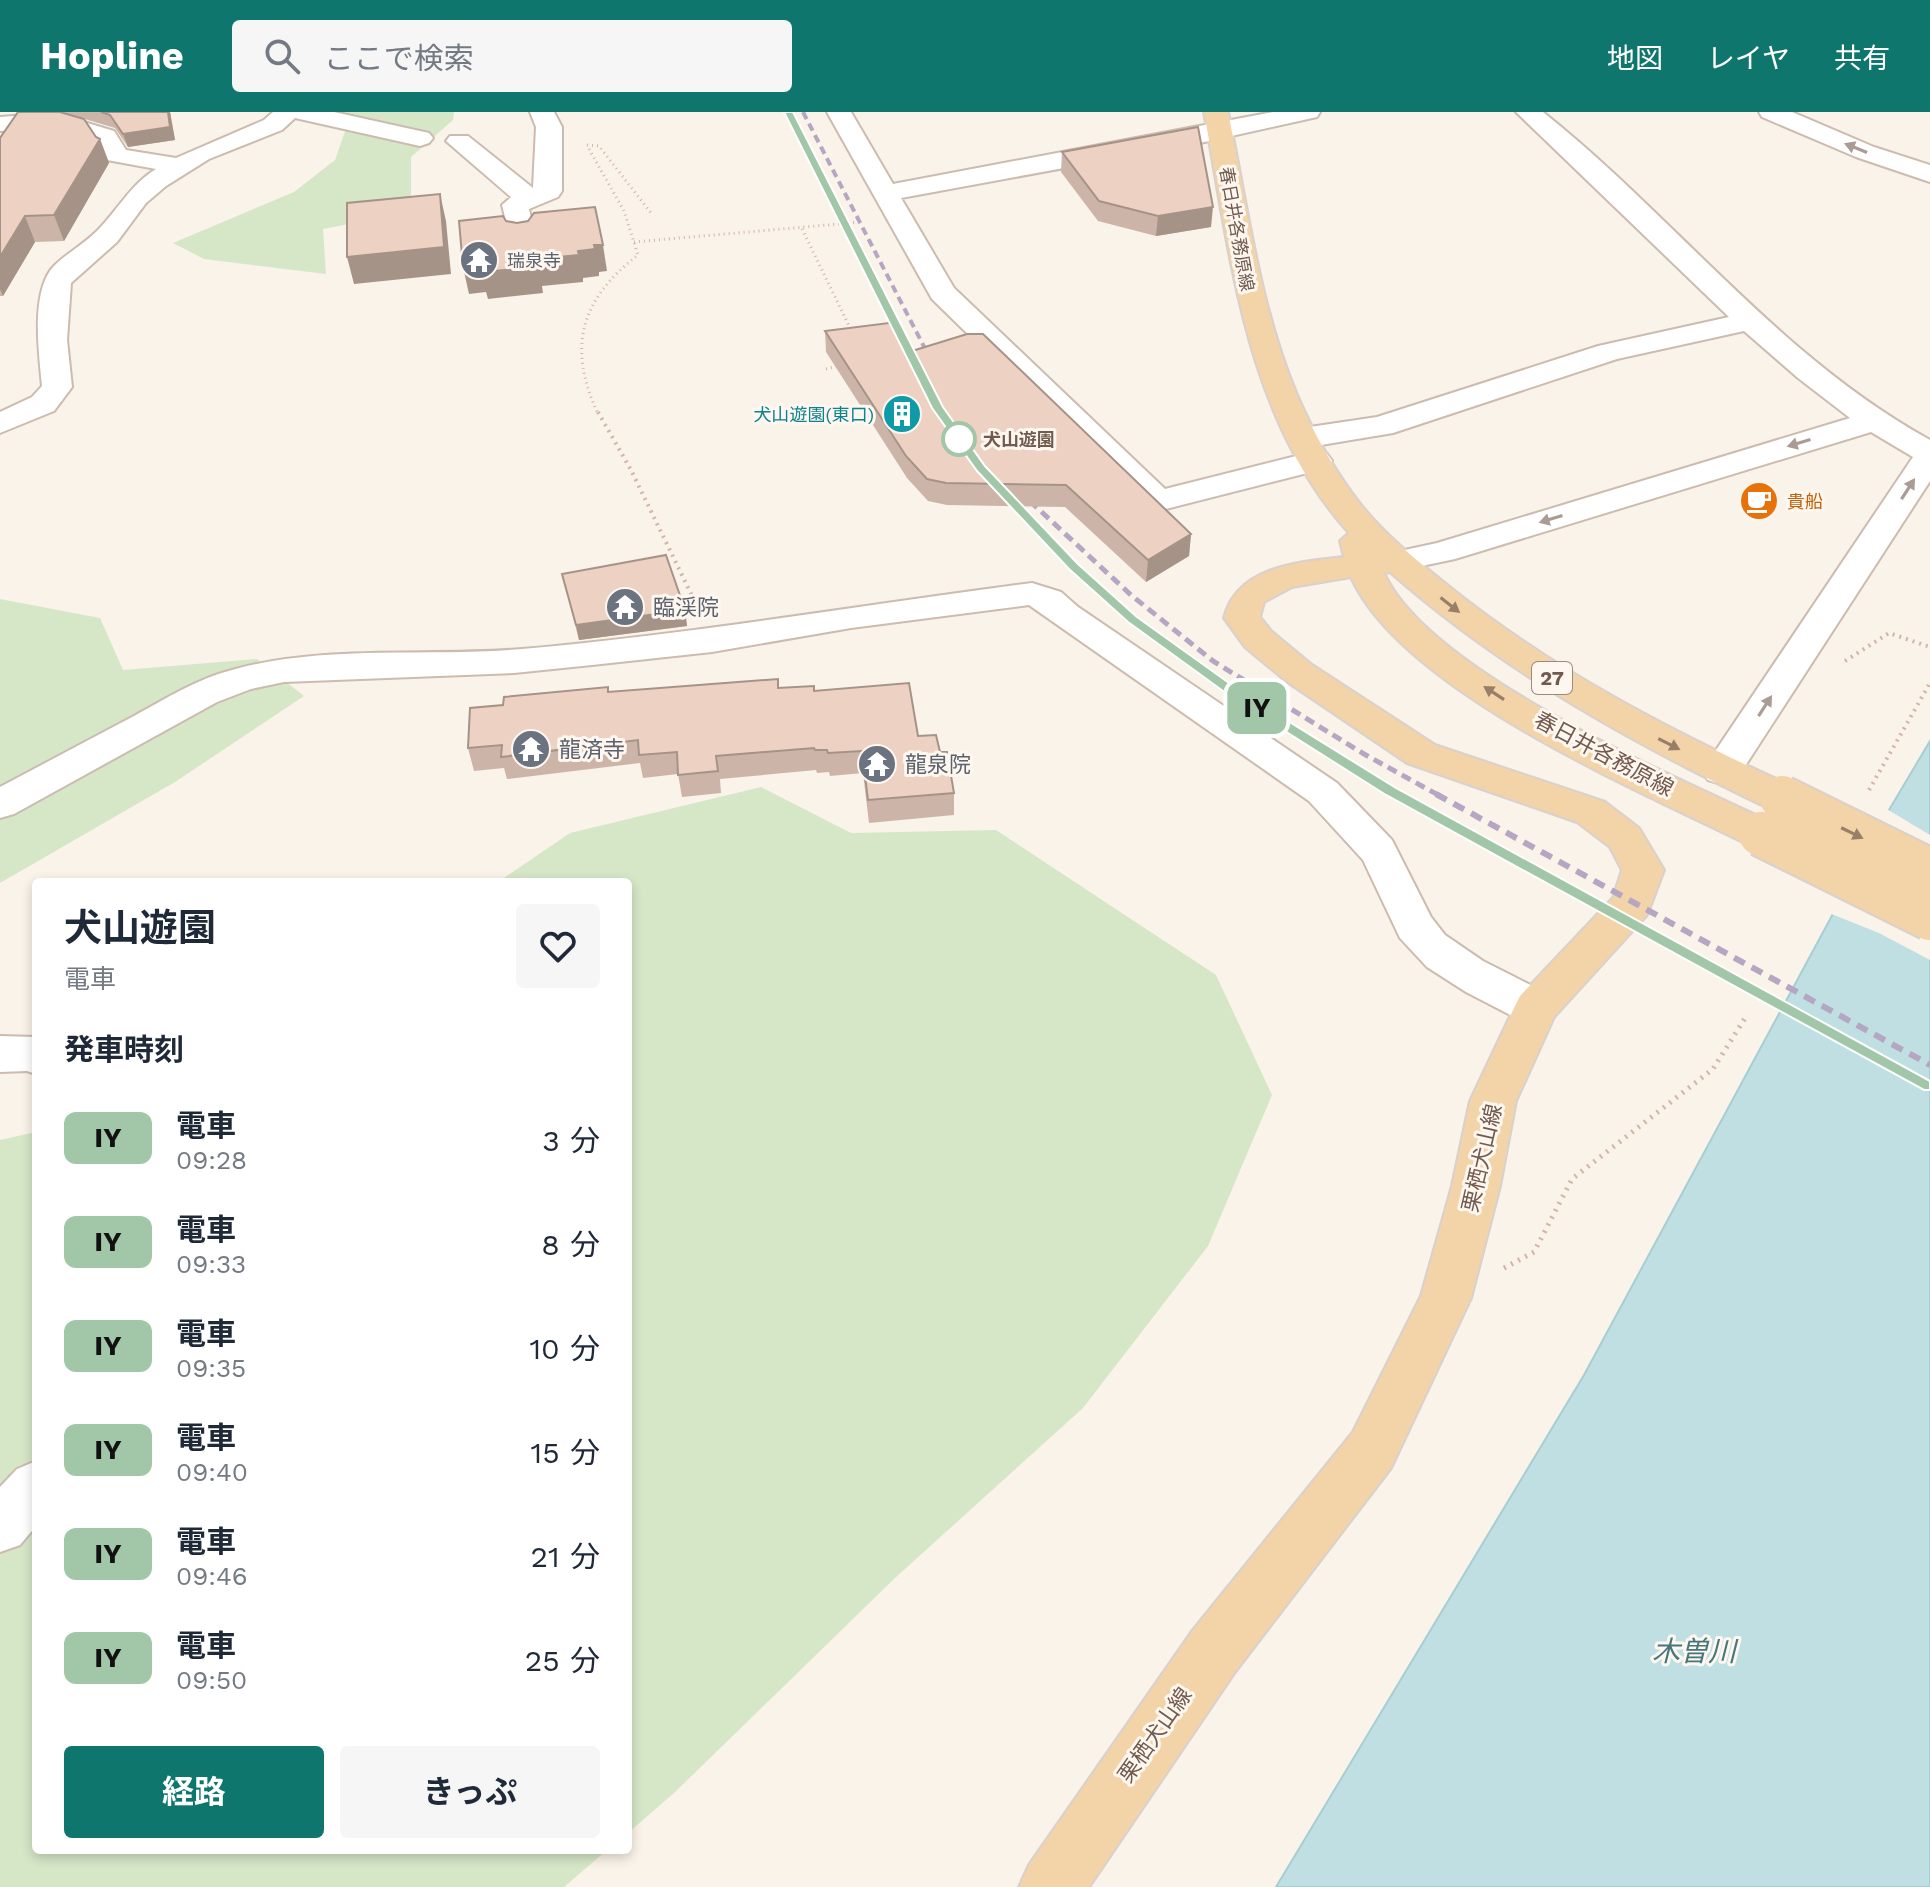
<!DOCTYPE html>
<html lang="ja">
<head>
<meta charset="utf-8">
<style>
	:root { --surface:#fff; --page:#f6f6f7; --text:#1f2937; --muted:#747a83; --accent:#0f766e }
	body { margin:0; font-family:"Work Sans","Noto Sans JP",sans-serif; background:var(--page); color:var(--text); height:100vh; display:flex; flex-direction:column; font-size:30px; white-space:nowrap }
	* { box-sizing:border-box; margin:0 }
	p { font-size:26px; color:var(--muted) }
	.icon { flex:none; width:44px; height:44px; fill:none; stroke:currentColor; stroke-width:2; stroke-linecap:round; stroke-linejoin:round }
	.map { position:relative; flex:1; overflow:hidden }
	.sheet { position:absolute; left:32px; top:766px; width:600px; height:976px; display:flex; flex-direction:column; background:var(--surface); border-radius:8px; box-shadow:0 4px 12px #0003 }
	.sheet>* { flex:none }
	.badge { padding:0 16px; border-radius:12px; font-size:28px; line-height:52px }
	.map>.badge { position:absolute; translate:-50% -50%; box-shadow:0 0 0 4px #fff }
	h2 { padding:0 32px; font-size:30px; line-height:72px }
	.round { display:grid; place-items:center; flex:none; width:84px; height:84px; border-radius:8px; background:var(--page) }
	.headline { display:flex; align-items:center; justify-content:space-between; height:136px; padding:0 32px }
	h1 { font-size:38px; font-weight:700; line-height:60px }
	.button { display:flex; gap:16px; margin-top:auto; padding:16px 32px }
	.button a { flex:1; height:92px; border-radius:8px; background:var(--accent); color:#fff; font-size:32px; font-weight:700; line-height:92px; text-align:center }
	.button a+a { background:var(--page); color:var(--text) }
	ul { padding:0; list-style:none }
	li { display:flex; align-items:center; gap:24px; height:104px; padding:0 32px }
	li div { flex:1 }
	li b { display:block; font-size:30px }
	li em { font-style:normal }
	li .badge { min-width:88px; font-weight:700; text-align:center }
	header { display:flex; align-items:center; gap:48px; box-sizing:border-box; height:112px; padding:0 40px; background:var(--accent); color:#fff }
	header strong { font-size:38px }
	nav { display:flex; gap:44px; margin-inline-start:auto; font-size:28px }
	.search { width:560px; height:72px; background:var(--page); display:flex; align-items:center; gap:20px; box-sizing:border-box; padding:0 28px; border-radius:8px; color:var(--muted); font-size:30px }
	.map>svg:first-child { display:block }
	.green { fill:#d6e7c8 }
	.water { fill:#bfdfe3; stroke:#a6ced3; stroke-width:2 }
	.pier { fill:#faf3e9 }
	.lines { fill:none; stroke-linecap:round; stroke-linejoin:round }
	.minor-casing { stroke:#ccbbaf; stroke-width:4 }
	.major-casing { stroke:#d8d1ce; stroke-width:4 }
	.path-far2 { stroke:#d2b5a6; stroke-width:3; stroke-dasharray:1 4; stroke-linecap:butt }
	.path-far1 { stroke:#d2b5a6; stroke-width:4; stroke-dasharray:2 5; stroke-linecap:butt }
	.path { stroke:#d2b5a6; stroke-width:5; stroke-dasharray:2 6; stroke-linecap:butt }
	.minor { fill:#fff; fill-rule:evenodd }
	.major { fill:#f3d3a8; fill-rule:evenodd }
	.rail-far2 { stroke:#b5a7c4; stroke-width:4; stroke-dasharray:8 5; stroke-linecap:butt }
	.rail-far1 { stroke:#b5a7c4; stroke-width:5; stroke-dasharray:10 6; stroke-linecap:butt }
	.rail { stroke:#b5a7c4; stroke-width:6; stroke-dasharray:12 8; stroke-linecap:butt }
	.major-bridge-casing { stroke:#d8d1ce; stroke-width:48; stroke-linecap:butt }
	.major-bridge { stroke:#f3d3a8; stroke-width:44 }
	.wall { fill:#ccb5a8 }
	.shaded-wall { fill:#a69388 }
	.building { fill:#edd2c3; stroke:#a69388; stroke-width:2 }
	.oneway { fill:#aa9c95 }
	.oneway2 { fill:#997e6a }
	.line { fill:#a2c7a8; stroke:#fff; stroke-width:2 }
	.stop-dot { fill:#fff; stroke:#a2c7a8; stroke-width:4 }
	.labels { text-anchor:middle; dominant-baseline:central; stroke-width:6; stroke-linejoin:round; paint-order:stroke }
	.far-street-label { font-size:18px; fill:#725a4f; stroke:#fdf7ef }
	.far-worship-label { font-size:18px; fill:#5b616d; stroke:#fdf7ef; text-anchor:start }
	.far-culture-label { font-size:18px; fill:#0d838f; stroke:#fdf7ef; text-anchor:end }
	.far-stop-label { font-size:18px; font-weight:bold; fill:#725a4f; stroke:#fdf7ef; text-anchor:start }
	.far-food-label { font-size:18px; fill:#c56008; stroke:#fdf7ef; text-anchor:start }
	.shield { fill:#fdf7ef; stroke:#9c897f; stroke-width:2 }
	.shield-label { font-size:20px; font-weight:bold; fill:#725a4f }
	.worship-label { font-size:22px; fill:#5b616d; stroke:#fdf7ef; text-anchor:start }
	.street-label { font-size:22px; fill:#725a4f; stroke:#fdf7ef }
	.near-water-label { font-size:28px; font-style:italic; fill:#47767d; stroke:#fdf7ef }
</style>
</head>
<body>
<header>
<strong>Hopline</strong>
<div class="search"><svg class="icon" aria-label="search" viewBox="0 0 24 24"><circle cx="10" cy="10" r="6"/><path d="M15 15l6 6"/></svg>ここで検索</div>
<nav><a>地図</a><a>レイヤ</a><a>共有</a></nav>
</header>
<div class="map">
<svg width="1930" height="1775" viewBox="0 0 1930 1775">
	<rect width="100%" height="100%" fill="#faf3e9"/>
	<!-- green -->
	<path class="green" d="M 329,0 L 454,0 L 453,8 L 411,45 L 411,100 L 323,117 L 326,162 L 204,147 L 173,131 L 294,80 L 335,48 L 349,8 Z
		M 0,487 L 100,506 L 123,558 L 257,547 L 304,584 L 175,670 L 0,771 Z
		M 761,675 L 851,721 L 996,718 L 1216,863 L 1272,983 L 1208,1134 L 1083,1296 L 895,1466 L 674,1681 L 628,1721 L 628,770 L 498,770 L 570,721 Z
		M 36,1020 L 36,1738 L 607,1738 L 564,1775 L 0,1775 L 0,1028 Z"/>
	<!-- water -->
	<path class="water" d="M 1930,629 L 1930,1775 L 1276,1775 L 1584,1263 L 1889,698 Z"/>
	<!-- pier -->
	<path class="pier" d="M 1885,696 L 1930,723 L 1930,848 L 1879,821 L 1829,801 Z"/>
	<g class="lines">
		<defs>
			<path id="minor" d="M 273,0 L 334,0 L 429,21 L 433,26 L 429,31 L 420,34 L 295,6 L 282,18 L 209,47 L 166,74 L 146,91 L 117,130 L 71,171 L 67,228 L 72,275 L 54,299 L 0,321 L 0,300 L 32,285 L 42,274 C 39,242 30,179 54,154 C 67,141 84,132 97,119 C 118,98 130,73 156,57 L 107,48 L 95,29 L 52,16 L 0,19 L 0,5 L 54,1 L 114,19 L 126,38 L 176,46 L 264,8 Z
				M 530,0 L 554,0 L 562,15 L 562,79 L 558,85 L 529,97 L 536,127 L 532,133 L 522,135 L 512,133 L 502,93 L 511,85 L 446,29 L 450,24 L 468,24 L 533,76 L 536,15 Z
				M 827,0 L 851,0 L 893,72 L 1273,0 L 1320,0 L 1317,5 L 1200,31 L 901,86 L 954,176 L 1165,377 L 1316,339 L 1327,342 L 1332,349 L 1327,356 L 1158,399 L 1146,396 L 932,187 Z
				M 1516,0 L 1543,0 C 1676,106 1779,245 1930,328 L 1930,369 L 1736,668 L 1722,672 L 1708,668 L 1702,659 L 1913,345 L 1871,320 L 1455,447 L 1398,459 L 1386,456 L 1381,449 L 1386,442 L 1437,431 L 1850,306 L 1798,266 L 1744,219 L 1617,247 L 1393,321 L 1303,336 L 1292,333 L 1287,326 L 1292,319 L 1303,316 L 1377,305 L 1598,234 L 1729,205 Z
				M 1759,0 L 1792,0 L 1874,35 L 1930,53 L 1930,70 L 1856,45 L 1762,5 Z
				M 1032,471 L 1061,480 L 1078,495 L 1337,671 L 1392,728 L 1431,805 L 1445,823 L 1483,849 L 1552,884 L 1558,896 L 1552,908 L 1536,913 L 1520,908 L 1466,880 L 1427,855 L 1400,826 L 1363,748 L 1309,689 L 1029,493 L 851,516 L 712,540 L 592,553 L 514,561 L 284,570 L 251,577 L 217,590 L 14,702 L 0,706 L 0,675 C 45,651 89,628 134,604 C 165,587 197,567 232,558 C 323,532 428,545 522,537 C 693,522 862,493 1032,471 Z
				M 0,924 L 36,925 L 36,962 L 27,959 L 0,960 Z
				M 36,1349 L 36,1414 L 20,1433 L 0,1440 L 0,1375 L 17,1357 Z"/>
			<path id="major" d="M 1204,0 L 1228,0 C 1248,95 1259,193 1297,283 C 1314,322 1335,360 1361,393 C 1385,423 1416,448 1446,472 C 1552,558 1672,620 1796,676 L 1802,686 L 1796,696 L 1782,699 L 1768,696 C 1632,631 1504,560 1390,460 L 1384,461 C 1429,561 1676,665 1775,712 L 1781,722 L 1775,732 L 1761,736 L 1747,732 C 1638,678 1401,578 1351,465 L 1292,475 L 1264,490 L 1260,505 L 1271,519 L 1312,553 L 1435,633 L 1605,690 L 1639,716 L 1664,758 L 1647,803 L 1554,905 L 1516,989 L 1500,1074 L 1471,1186 L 1391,1356 L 1235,1560 L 1089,1775 L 1019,1775 L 1029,1753 L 1193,1518 L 1353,1320 L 1421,1184 L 1452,1074 L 1470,989 L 1514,896 L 1520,884 L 1613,786 L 1622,758 L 1610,735 L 1577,710 L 1407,651 L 1286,569 L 1245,535 L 1224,506 C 1237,454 1299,450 1344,445 L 1340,429 L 1349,421 C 1245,305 1231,146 1204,0 Z"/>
		</defs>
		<!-- minor casing -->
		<use href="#minor" class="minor-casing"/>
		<!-- major casing -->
		<use href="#major" class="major-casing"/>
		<!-- path-far2 -->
		<path class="path-far2" d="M 587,33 L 599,34 L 651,101
			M 589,37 L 624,99 L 638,143 C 580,188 567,235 598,302
			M 802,117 L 852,220
			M 634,130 L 861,110
			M 826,257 L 838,254"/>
		<!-- path-far1 -->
		<path class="path-far1" d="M 598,300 L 631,358 L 696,492
			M 1845,549 L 1889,521 L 1930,535
			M 1869,678 L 1930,571"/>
		<!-- path -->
		<path class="path" d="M 1504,1156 L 1534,1140 L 1572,1067 L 1713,957 L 1747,903"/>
		<!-- minor -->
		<use href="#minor" class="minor"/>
		<!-- major -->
		<use href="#major" class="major"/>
		<!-- rail-far2 -->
		<path class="rail-far2" d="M 788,0 L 903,229
			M 803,0 L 935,256"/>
		<!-- rail-far1 -->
		<path class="rail-far1" d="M 1018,378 L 1131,483 L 1213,549 L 1364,642 L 1440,684
			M 1001,379 L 1074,454 L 1133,508 L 1238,584 L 1400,684"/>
		<!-- rail -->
		<path class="rail" d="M 1396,682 L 1930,974
			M 1436,682 L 1930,953"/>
		<defs>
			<path id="major-bridge" d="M 1782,686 L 1930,759
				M 1761,722 L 1930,806"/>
		</defs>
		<!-- major-bridge casing -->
		<use href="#major-bridge" class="major-bridge-casing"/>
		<!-- major-bridge -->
		<use href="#major-bridge" class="major-bridge"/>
	</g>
	<!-- wall -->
	<path class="wall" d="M 61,0 L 170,0 L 175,28 L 128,35 L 115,16 Z
		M 96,25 L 100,27 L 109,51 L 64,129 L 35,130 L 3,184 L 0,184 L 0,26 Z
		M 1062,40 L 1211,115 L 1156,124 L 1098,109 L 1061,60 Z
		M 825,219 L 912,239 L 1191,422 L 1189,444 L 1146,470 L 1065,395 L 947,393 L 928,389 L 907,366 L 826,240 Z
		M 562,462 L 685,498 L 687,514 L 579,528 Z
		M 779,576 L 814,579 L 918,624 L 940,640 L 954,681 L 954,703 L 869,711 L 863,661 L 830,664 L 829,660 L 817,661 L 816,658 L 720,667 L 721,681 L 682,685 L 678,662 L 643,666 L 640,651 L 507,667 L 504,656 L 474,659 L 468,636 L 503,593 L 609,580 Z"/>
	<!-- shaded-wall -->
	<path class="shaded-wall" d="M 168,0 L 170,0 L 175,28 L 128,35 L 123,22 Z
		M 100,27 L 109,51 L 64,129 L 54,103 Z
		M 440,82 L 446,109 L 451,162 L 354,172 L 347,145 Z
		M 1213,95 L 1211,115 L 1156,124 L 1158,104 Z
		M 25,104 L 35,130 L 3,184 L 0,177 L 0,145 Z
		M 594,133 L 603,133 L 607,159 L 599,160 L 599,164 L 583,166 L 583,170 L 542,174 L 543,181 L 488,187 L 486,180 L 469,182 L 463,155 L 537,147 L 578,139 Z
		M 1191,422 L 1189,444 L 1146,470 L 1148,448 Z
		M 685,498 L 687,514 L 579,528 L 576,513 Z"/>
	<!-- building -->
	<path class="building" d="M 18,0 L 60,0 L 84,7 L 96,25 L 100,27 L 54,103 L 25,104 L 0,145 L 0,26 Z
		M 101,0 L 168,0 L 170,15 L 123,22 L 110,3 Z
		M 1198,15 L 1213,95 L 1158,104 L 1099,89 L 1062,40 Z
		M 440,82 L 444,135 L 347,145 L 347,91 Z
		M 595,95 L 603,133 L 594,133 L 595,137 L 578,139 L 579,143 L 537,147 L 538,155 L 482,160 L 482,153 L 463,155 L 459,109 L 503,104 L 506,109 L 517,111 L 528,109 L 534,101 Z
		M 897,210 L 912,239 L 967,222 L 983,222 L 1191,422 L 1148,448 L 1066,373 L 946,371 L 927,367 L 906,344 L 825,219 Z
		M 666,443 L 685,498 L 576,513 L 562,462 Z
		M 778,567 L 778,576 L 814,574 L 814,579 L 909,571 L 918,624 L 936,623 L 940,640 L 947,640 L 954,681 L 868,688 L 862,639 L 828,641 L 827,638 L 815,638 L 814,636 L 716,644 L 718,659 L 678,663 L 677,640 L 639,643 L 638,628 L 501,645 L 502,633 L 468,636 L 470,596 L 503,593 L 504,585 L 608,575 L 608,580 Z"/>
	<!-- one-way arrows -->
	<defs><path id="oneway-solid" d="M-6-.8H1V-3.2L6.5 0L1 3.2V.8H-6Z" transform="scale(2)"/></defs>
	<g class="oneway">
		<use href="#oneway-solid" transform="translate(1856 36) rotate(-158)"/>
		<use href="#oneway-solid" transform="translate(1799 331) rotate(163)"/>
		<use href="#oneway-solid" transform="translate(1908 377) rotate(-57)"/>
		<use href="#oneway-solid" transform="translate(1551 407) rotate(163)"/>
		<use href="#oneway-solid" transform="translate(1765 594) rotate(-57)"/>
	</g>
	<g class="oneway2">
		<use href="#oneway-solid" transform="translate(1450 493) rotate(38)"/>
		<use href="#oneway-solid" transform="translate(1494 581) rotate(-147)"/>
		<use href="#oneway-solid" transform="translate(1669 632) rotate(27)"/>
		<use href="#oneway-solid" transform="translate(1852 721) rotate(26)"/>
	</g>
	<!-- line -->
	<path class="line" d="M 784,0 L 793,0 L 943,295 L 985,354 L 1078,452 L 1137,505 L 1243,581 L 1396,676 L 1930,969 L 1930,978 L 1924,978 L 1386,683 L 1234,587 L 1128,510 L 1069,457 L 977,359 L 932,296 Z"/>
	<!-- icons -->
	<defs>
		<symbol id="temple-disc" viewBox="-11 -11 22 22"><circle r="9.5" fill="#6b7280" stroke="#fdf7ef"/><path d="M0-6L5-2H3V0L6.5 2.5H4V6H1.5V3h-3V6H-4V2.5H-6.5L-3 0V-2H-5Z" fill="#fff"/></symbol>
		<symbol id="building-disc" viewBox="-11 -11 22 22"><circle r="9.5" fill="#0f9aa8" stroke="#fdf7ef"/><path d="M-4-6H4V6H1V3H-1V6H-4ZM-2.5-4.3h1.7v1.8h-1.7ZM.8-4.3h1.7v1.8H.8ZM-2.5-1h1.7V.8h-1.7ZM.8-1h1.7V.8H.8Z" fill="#fff"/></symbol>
		<symbol id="cafe-disc" viewBox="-11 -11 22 22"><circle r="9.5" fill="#e8710a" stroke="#fdf7ef"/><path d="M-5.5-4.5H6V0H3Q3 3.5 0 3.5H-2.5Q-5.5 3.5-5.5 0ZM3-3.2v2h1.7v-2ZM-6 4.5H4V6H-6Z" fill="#fff"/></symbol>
	</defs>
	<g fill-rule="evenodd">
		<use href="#temple-disc" x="457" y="126" width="44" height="44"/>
		<use href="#building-disc" x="880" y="280" width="44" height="44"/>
		<use href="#cafe-disc" x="1737" y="367" width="44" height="44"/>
		<use href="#temple-disc" x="603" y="473" width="44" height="44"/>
		<use href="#temple-disc" x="509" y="615" width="44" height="44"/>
		<use href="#temple-disc" x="855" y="630" width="44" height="44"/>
	</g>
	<!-- markers -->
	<circle class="stop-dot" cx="959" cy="327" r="16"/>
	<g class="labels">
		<!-- far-street labels -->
		<g class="far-street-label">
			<text transform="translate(1237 117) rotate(80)">春日井各務原線</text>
		</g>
		<!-- far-worship labels -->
		<g class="far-worship-label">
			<text x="507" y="148">瑞泉寺</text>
		</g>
		<!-- far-culture labels -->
		<g class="far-culture-label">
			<text x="874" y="302">犬山遊園(東口)</text>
		</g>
		<!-- far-stop labels -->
		<g class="far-stop-label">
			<text x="983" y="327">犬山遊園</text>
		</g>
		<!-- far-food labels -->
		<g class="far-food-label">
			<text x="1787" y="389">貴船</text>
		</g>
		<!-- shield labels -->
		<rect class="shield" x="1532" y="550" width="40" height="32" rx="6"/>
		<g class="shield-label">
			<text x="1552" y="566">27</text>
		</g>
		<!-- worship labels -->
		<g class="worship-label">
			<text x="653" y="495">臨渓院</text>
			<text x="559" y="637">龍済寺</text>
			<text x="905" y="652">龍泉院</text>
		</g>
		<!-- street labels -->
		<g class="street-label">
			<text transform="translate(1604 642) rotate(28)">春日井各務原線</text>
			<text transform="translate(1482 1046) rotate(-77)">栗栖犬山線</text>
			<text transform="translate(1155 1623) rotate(-55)">栗栖犬山線</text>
		</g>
		<!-- near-water labels -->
		<g class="near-water-label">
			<text x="1694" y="1539">木曽川</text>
		</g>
	</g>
</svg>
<b class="badge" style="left:1257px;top:596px;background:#a2c7a8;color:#111">IY</b>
<section class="sheet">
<div class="headline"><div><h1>犬山遊園</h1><p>電車</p></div><a class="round"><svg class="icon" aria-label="heart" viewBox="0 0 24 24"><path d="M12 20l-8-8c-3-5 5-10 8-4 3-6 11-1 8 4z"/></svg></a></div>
<h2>発車時刻</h2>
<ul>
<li><span class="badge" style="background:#a2c7a8;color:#111">IY</span><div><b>電車</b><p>09:28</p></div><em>3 分</em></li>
<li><span class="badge" style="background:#a2c7a8;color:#111">IY</span><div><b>電車</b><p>09:33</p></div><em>8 分</em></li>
<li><span class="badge" style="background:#a2c7a8;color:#111">IY</span><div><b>電車</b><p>09:35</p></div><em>10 分</em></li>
<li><span class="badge" style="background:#a2c7a8;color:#111">IY</span><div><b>電車</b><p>09:40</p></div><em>15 分</em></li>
<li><span class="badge" style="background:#a2c7a8;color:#111">IY</span><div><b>電車</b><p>09:46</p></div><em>21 分</em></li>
<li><span class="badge" style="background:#a2c7a8;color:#111">IY</span><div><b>電車</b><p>09:50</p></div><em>25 分</em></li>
</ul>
<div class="button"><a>経路</a><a>きっぷ</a></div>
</section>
</div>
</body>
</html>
